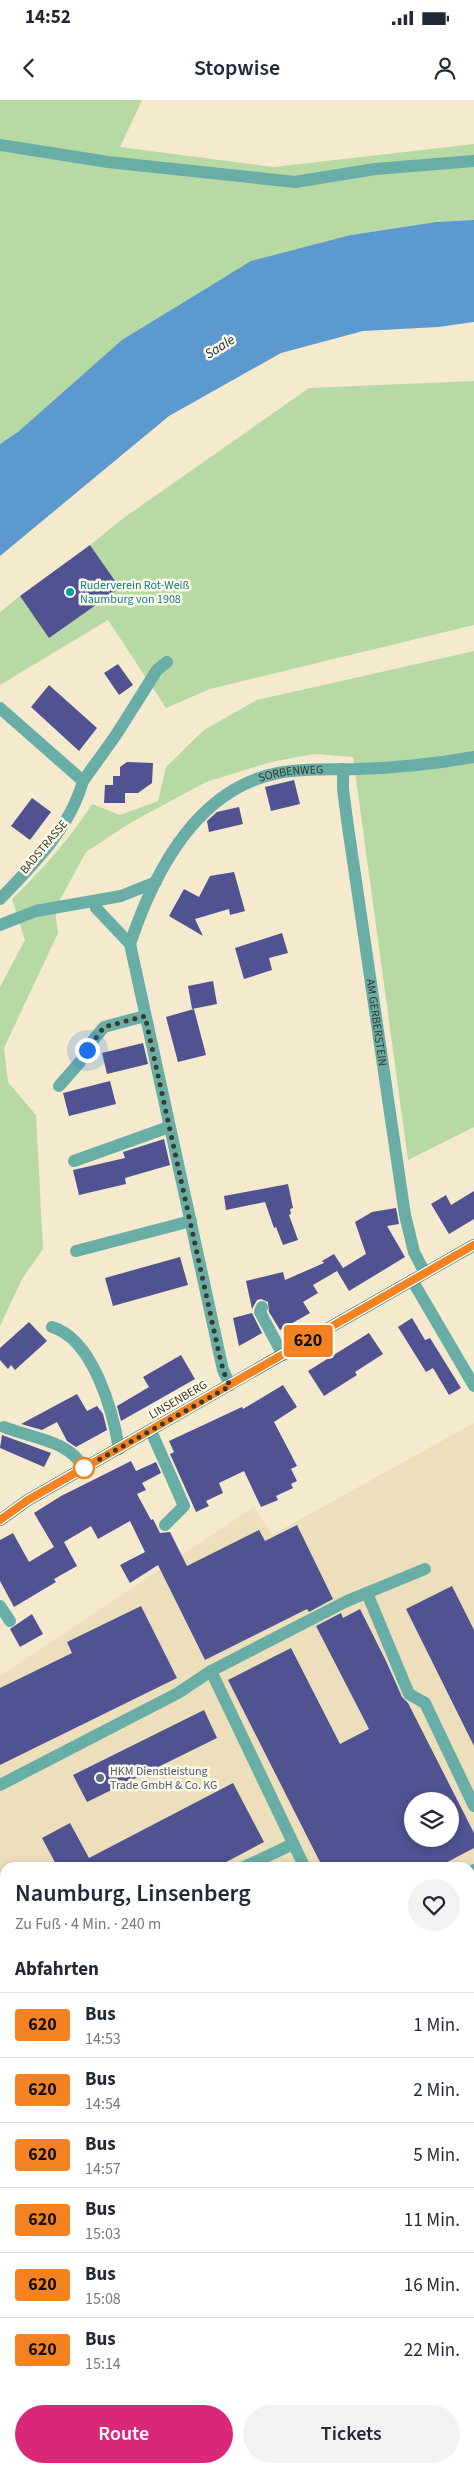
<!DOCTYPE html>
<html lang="de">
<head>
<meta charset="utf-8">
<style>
	:root { --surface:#fff; --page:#f2f2f3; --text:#1f2937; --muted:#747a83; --line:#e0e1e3; --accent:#db2777 }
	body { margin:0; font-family:"Source Sans 3",sans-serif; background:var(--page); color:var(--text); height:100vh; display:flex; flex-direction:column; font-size:19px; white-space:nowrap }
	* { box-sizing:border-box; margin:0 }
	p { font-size:16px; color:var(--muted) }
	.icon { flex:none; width:28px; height:28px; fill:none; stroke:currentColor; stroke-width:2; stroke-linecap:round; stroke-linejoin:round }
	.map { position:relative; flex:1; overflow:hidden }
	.panel { position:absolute; left:0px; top:1762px; width:475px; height:611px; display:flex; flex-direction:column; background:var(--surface); border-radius:15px 15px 0 0; box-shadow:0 2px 8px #0003 }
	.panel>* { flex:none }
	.badge { padding:0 10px; border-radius:4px; font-size:18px; line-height:32px }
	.buttons { position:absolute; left:404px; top:1692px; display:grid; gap:10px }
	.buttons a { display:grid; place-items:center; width:55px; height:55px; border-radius:50%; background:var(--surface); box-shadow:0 2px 8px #0003; font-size:25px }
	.you { position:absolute; width:25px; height:25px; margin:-12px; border:4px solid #fff; border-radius:50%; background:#1a73e8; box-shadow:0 0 0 8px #1a73e833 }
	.map>.badge { position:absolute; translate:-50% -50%; box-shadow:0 0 0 2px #fff }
	h2 { padding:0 15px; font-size:19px; line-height:45px }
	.round { display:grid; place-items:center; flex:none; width:52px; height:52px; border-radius:26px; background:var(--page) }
	.overview { display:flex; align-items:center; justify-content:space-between; height:85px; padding:0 15px }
	h1 { font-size:24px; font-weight:600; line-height:38px }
	.button { display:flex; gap:10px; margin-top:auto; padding:10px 15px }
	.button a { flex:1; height:58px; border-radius:30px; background:var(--accent); color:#fff; font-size:20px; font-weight:600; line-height:58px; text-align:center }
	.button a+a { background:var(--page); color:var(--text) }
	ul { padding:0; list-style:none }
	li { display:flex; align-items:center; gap:15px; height:65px; padding:0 15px; border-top:1px solid var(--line) }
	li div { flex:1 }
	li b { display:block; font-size:19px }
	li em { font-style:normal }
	li .badge { min-width:55px; font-weight:700; text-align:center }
	.status { display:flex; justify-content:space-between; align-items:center; height:35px; padding:0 25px; background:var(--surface); direction:ltr }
	.status svg { height:14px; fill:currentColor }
	header { display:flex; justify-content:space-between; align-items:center; height:65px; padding:0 15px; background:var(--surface); font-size:22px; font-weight:600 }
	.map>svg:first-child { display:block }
	.built { fill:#eddfbc; fill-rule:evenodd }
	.green { fill:#b7d9a3 }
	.water { fill:#5c99ce }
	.building { fill:#505291; fill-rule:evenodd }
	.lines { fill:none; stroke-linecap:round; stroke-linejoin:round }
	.minor { stroke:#68aea6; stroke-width:12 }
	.major { stroke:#117069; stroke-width:12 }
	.line-casing { stroke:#fff; stroke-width:11 }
	.line { stroke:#f58220; stroke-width:8 }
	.walk { stroke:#3c382d; stroke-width:5; stroke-dasharray:0 9 }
	.culture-dot { fill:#0f9aa8; stroke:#fef8e7; stroke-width:2 }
	.stop-dot { fill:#fff; stroke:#f58220; stroke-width:2.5 }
	.service-dot { fill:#5c6f8a; stroke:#fef8e7; stroke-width:2 }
	.labels { text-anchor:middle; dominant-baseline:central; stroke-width:5; stroke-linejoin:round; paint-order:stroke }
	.culture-label { font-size:12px; fill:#0d838f; stroke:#fef8e7; text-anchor:start }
	.street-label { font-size:12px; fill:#3c382d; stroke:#fef8e7 }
	.service-label { font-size:12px; fill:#4e5e75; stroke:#fef8e7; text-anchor:start }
	.water-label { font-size:14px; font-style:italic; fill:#132e44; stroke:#fef8e7 }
</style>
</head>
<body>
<div class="status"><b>14:52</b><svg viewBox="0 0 49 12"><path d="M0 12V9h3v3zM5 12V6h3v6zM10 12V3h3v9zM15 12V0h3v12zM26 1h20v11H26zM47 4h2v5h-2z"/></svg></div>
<header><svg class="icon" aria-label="back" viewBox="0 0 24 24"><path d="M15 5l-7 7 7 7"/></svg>Stopwise<svg class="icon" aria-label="person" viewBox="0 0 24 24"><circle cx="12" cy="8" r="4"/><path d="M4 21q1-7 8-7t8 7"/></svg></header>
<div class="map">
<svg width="474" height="2373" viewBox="0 0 474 2373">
	<rect width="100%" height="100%" fill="#f5eace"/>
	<!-- built -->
	<path class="built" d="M 474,1323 L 474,2373 L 0,2373 L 0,2233 L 5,2229 L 5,2369 L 470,2369 L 470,1768 L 5,1768 L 5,1787 L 0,1790 L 0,1576 L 254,1407 L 272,1435 ZM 412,1701 L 450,1701 L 450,1739 L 412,1739 Z"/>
	<!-- green -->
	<path class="green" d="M 0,0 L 142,0 L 120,47 L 274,67 L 474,44 L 474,120 L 436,122 L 351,135 L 0,344 Z
		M 474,281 L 474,525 L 210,589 L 166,608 L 108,520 L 0,585 L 0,512 L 20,496 L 49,537 L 120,488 L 90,445 L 125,417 L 309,288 Z
		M 474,551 L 474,1027 L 408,1060 L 353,657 L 314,654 L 271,662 L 206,682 L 130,723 L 86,752 L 55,809 L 58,833 L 4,948 L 8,982 L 36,1015 L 43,1149 L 22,1179 L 0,1226 L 0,887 L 25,840 L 12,799 C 43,769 69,740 92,704 L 120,715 L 158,701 L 166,667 L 204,630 L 257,600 Z"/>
	<!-- water -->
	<path class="water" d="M 474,120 L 474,222 L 438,227 L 363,231 L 281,253 L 169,316 L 0,456 L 0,344 L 18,332 L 122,240 L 251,161 L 351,135 L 436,122 Z"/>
	<!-- building -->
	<path class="building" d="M 90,445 L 120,488 L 49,538 L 20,496 Z
		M 118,564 L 133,585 L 119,595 L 104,573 Z
		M 49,585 L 97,628 L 79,651 L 31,607 Z
		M 127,662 L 153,663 L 152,683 L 138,693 L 125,693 L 125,703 L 104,703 L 105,685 L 113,685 L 113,676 L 120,676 L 120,667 Z
		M 294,680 L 300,704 L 271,711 L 265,687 Z
		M 32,698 L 51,712 L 30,740 L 11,726 Z
		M 239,707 L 243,724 L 209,732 L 207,721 L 217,712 Z
		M 234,772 L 245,811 L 230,815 L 229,809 L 195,819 L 203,836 L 169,816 L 184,789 L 199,797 L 210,776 Z
		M 282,833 L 288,853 L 269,858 L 272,870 L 244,879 L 235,848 Z
		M 213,881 L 217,904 L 192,909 L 188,886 Z
		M 194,909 L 206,955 L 178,962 L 166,917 Z
		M 143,943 L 148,964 L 107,974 L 102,953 Z
		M 110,981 L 116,1004 L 69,1016 L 63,993 Z
		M 164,1039 L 170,1065 L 125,1078 L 126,1084 L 79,1095 L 73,1070 L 125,1058 L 123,1052 Z
		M 288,1084 L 293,1108 L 290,1109 L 291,1114 L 289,1115 L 298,1140 L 283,1145 L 276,1127 L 274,1128 L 265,1102 L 226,1110 L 224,1096 Z
		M 474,1091 L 474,1119 L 449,1134 L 431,1104 L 446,1095 L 451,1105 Z
		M 396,1108 L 399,1124 L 387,1126 L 405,1157 L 349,1191 L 337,1171 L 313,1185 L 318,1193 L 303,1202 L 310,1213 L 280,1230 L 269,1212 L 268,1202 L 261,1199 L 257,1200 L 252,1209 L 246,1181 L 283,1172 L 285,1180 L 324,1163 L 322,1161 L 334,1154 L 343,1168 L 366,1154 L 355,1122 L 372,1112 Z
		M 180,1157 L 188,1185 L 113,1206 L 105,1178 Z
		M 252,1213 L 262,1233 L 239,1246 L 233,1218 Z
		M 412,1218 L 425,1240 L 430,1238 L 461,1288 L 449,1295 L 433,1268 L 426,1272 L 398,1227 Z
		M 29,1222 L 47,1241 L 15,1270 L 11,1265 L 8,1269 L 0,1260 L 0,1248 Z
		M 369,1233 L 383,1254 L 355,1272 L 357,1275 L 324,1296 L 308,1271 Z
		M 181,1255 L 195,1279 L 121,1321 L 117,1306 L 149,1287 L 143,1277 Z
		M 283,1285 L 297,1307 L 274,1322 L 297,1366 L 291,1369 L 297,1381 L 291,1384 L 293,1388 L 276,1396 L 278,1400 L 261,1407 L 244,1371 L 219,1383 L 223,1393 L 206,1401 L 209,1406 L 196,1412 L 170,1354 L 174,1352 L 169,1341 L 242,1307 L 243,1309 Z
		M 77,1294 L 87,1311 L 97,1306 L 103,1314 L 107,1330 L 76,1347 L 67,1341 L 57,1322 L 42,1330 L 21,1324 Z
		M 2,1335 L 51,1353 L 44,1367 L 0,1348 Z
		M 131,1361 L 136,1371 L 156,1362 L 161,1373 L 142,1383 L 146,1390 L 137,1394 L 151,1420 L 153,1419 L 160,1433 L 170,1432 L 187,1466 L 259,1430 L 265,1441 L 297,1425 L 333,1499 L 309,1512 L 307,1509 L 205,1560 L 158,1465 L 130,1483 L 120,1465 L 145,1452 L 130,1421 L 98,1439 L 91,1426 L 64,1442 L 77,1466 L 54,1479 L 56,1482 L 14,1507 L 0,1481 L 0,1440 L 13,1433 L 29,1462 L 54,1447 L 34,1413 L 61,1396 Z
		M 452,1486 L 474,1530 L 474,1646 L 406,1509 Z
		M 141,1506 L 177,1578 L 0,1665 L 0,1588 L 72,1553 L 67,1542 Z
		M 360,1509 L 386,1561 L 402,1597 L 408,1603 L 474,1733 L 474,1748 L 436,1768 L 323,1768 L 228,1580 L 291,1548 L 340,1644 L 369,1629 L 316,1526 L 341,1513 L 343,1518 ZM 412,1701 L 450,1701 L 450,1739 L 412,1739 Z
		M 32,1514 L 43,1534 L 20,1547 L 10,1529 Z
		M 204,1610 L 217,1638 L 87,1702 L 73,1675 Z
		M 233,1683 L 264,1742 L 215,1768 L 58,1768 L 42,1738 L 70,1723 L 89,1758 Z"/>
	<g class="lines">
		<!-- minor -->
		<g class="minor">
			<path d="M 0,45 L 108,62 L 295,82 L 375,69 L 474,61"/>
			<path d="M 0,608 L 83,681 C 70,728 33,765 0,799"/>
			<path id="s1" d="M 343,669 L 343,689 L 347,720 L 405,1115 L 414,1152 L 425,1173"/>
			<path d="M 83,681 L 116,635 L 157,570 L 167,562"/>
			<path d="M 95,802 L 96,808 L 130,844 L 223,1270 L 230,1285"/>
			<path d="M 0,825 L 36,811 L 121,796 L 156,782"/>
			<path id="s2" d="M 130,844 C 154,772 196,689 278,673 C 304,668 331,670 358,669 C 397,668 435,664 474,657"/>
			<path d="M 59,986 L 80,962 L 94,939 L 104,927 L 145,916"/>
			<path d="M 74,1061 L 169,1027"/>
			<path d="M 76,1151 L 191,1121"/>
			<path d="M 412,1180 L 474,1286"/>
			<path d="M 262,1207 L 260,1212 L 283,1255"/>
			<path d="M 52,1227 C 93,1239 113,1311 119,1349"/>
			<path d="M 4,1327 C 31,1338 69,1340 84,1368"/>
			<path d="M 151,1331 L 184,1406 L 165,1425"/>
			<path d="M 367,1493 L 409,1594 L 425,1603 L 474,1706"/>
			<path d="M 0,1506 L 10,1521"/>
			<path d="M 211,1571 L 305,1768"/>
			<path d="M 0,1685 L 178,1593 L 211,1571 L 347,1501 L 425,1469"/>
			<path d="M 242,1768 L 293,1744"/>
			<path d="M 470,1772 L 474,1770"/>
			<path d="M 0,1798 L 5,1795"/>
			<path d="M 470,1798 L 474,1806"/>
			<path d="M 470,1828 L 474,1826"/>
			<path d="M 0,1857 L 5,1855"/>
			<path d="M 0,1905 L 5,1914"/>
			<path d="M 470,1919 L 474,1917"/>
			<path d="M 470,1998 L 474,1996"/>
			<path d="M 0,2118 L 5,2121"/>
			<path d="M 0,2209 L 5,2205"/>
			<path d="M 470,2238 L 474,2240"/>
			<path d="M 0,2276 L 5,2283"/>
		</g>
		<!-- major -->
		<path class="major" d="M 0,1420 L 28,1400 L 474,1145"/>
	</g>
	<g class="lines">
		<defs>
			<path id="line" d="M 0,1420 L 28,1400 L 474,1145"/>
		</defs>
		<!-- line casing -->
		<use href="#line" class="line-casing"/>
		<!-- line -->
		<use href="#line" class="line"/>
		<!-- walk -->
		<path class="walk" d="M 84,1368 L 230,1286 L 224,1273 L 220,1258 L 145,916 L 104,927 L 87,950"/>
	</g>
	<!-- markers -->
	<circle class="culture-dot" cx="70" cy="492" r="5"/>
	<circle class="stop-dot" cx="84" cy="1368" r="10"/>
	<circle class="service-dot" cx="100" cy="1678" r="5"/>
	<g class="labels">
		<!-- culture labels -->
		<g class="culture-label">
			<text x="80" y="485">Ruderverein Rot-Weiß<tspan x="80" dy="14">Naumburg von 1908</tspan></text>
		</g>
		<!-- street labels -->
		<g class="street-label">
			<text stroke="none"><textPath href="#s2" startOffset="250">SORBENWEG</textPath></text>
			<text transform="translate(44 747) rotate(-50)">BADSTRASSE</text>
			<text stroke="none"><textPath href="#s1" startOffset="256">AM GERBERSTEIN</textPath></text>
			<text transform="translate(178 1300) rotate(-30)">LINSENBERG</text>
		</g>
		<!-- service labels -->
		<g class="service-label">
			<text x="110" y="1671">HKM Dienstleistung<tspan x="110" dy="14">Trade GmbH &amp; Co. KG</tspan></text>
		</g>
		<!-- water labels -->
		<g class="water-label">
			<text transform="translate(220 247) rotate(-32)">Saale</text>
		</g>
	</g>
</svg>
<div class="buttons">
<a><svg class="icon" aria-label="layers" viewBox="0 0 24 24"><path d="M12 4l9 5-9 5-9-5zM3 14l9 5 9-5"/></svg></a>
</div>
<div class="you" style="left:87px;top:950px"></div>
<b class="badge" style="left:308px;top:1241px;background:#f58220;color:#111">620</b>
<section class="panel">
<div class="overview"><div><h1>Naumburg, Linsenberg</h1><p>Zu Fuß · 4 Min. · 240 m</p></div><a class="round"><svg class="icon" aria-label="heart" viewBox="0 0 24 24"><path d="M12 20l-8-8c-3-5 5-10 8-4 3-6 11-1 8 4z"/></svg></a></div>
<h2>Abfahrten</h2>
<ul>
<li><span class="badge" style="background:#f58220;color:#111">620</span><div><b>Bus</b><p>14:53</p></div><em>1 Min.</em></li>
<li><span class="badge" style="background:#f58220;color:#111">620</span><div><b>Bus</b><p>14:54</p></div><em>2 Min.</em></li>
<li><span class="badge" style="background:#f58220;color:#111">620</span><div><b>Bus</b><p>14:57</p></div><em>5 Min.</em></li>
<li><span class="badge" style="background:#f58220;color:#111">620</span><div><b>Bus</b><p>15:03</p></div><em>11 Min.</em></li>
<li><span class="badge" style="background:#f58220;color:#111">620</span><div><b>Bus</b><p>15:08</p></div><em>16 Min.</em></li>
<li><span class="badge" style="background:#f58220;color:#111">620</span><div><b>Bus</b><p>15:14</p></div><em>22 Min.</em></li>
</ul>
<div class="button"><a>Route</a><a>Tickets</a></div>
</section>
</div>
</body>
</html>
